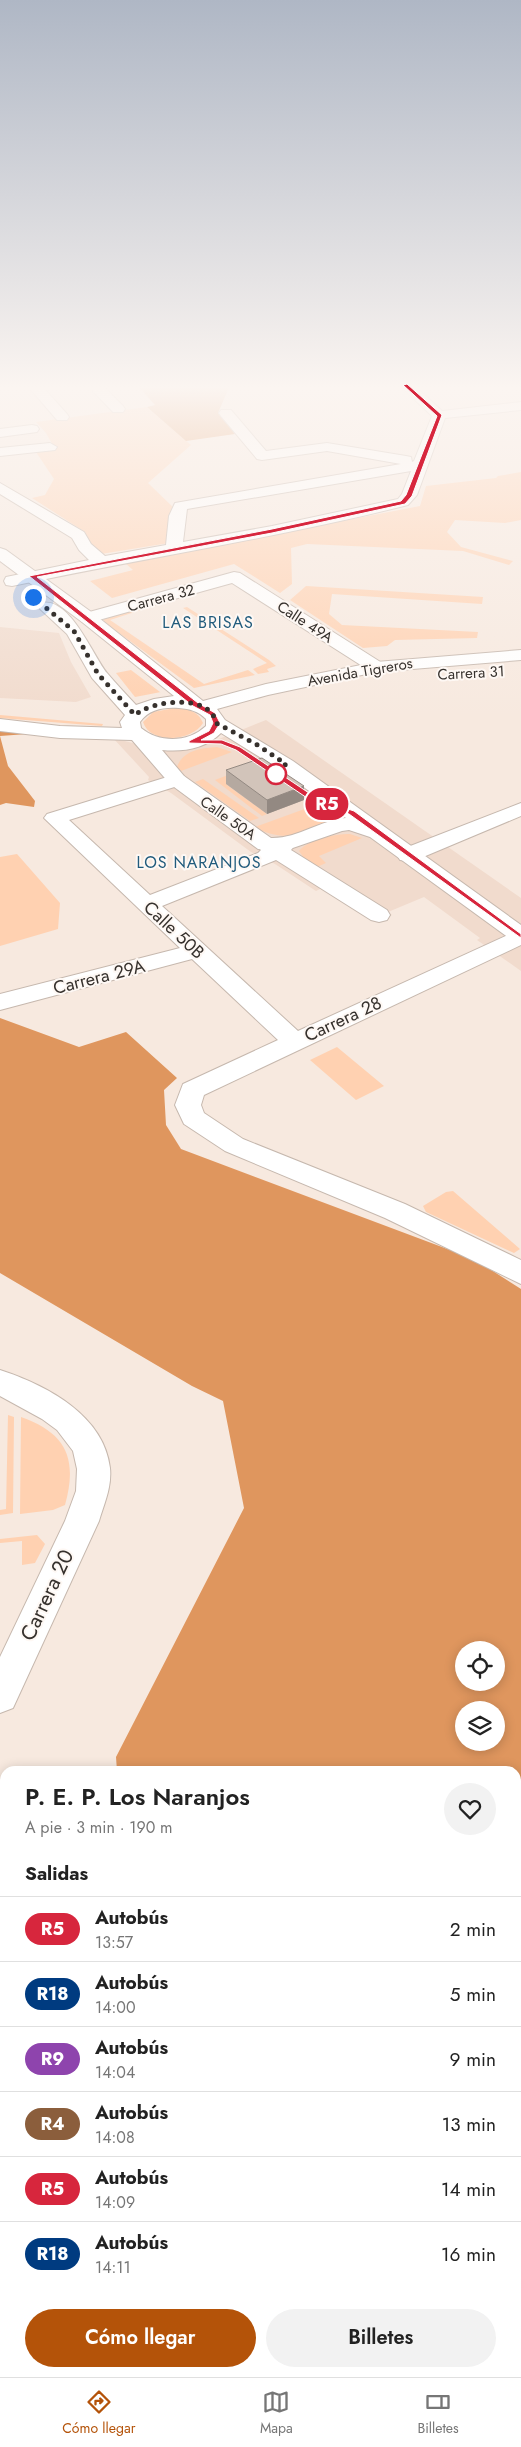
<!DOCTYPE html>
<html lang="es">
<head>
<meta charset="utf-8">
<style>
	:root { --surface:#fff; --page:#f2f2f2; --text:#222; --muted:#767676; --line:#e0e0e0; --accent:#b45309 }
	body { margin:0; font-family:Jost,sans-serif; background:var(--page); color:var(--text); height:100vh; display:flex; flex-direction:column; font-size:19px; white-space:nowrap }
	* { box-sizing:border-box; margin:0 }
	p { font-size:16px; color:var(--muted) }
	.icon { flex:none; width:28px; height:28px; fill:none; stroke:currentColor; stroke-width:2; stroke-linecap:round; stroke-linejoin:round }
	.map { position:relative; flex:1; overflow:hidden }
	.side { position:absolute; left:0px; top:1766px; width:521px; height:611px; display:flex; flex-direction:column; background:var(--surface); border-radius:15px 15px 0 0; box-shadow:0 2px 12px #0003 }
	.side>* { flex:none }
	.badge { padding:0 10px; border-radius:16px; font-size:18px; line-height:32px }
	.buttons { position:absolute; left:455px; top:1641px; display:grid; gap:10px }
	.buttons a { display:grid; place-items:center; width:50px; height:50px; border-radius:50%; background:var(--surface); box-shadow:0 2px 12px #0003; font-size:25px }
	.you { position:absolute; width:25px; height:25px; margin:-12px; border:4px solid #fff; border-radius:50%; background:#1a73e8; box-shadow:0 0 0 8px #1a73e833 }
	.map>.badge { position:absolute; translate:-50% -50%; box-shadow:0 0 0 2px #fff }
	h2 { padding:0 25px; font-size:19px; line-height:45px }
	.round { display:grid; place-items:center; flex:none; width:52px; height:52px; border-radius:26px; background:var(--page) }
	.headline { display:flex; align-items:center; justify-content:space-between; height:85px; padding:0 25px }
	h1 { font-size:24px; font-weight:600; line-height:38px }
	.button { display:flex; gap:10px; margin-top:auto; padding:10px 25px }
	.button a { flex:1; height:58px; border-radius:30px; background:var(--accent); color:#fff; font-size:20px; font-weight:600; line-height:58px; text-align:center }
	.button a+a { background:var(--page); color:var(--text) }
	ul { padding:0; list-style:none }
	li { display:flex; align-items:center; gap:15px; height:65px; padding:0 25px; border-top:1px solid var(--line) }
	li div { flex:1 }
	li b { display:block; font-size:19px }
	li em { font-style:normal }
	li .badge { min-width:55px; font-weight:700; text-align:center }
	.tab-bar { display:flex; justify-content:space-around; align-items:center; height:70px; border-top:1px solid var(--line); background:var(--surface); font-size:14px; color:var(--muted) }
	.tab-bar a { display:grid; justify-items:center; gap:2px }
	.tab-bar .active { color:var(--accent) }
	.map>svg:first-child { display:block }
	.built { fill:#f1dbcd }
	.green { fill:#ffd1b1 }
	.forest { fill:#df965e; fill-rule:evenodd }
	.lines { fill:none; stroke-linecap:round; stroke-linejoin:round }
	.street-casing { stroke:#c6b8ae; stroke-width:2 }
	.secondary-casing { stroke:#c6b8ae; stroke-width:2 }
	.street { fill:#fff; fill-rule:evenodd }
	.secondary { fill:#fff; fill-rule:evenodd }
	.wall { fill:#b5a9a0 }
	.shaded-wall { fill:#938982 }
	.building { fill:#d2c4ba; stroke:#938982 }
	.line { fill:#d7263d; stroke:#fff }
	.walk { stroke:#36312d; stroke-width:5; stroke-dasharray:0 9 }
	.stop-dot { fill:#fff; stroke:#d7263d; stroke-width:2.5 }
	.labels { text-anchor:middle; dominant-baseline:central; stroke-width:4; stroke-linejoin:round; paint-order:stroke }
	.far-street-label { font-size:15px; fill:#36312d; stroke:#fef8f4 }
	.far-neighbourhood-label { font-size:16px; letter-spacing:1px; fill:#215b7c; stroke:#fef8f4 }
	.street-label { font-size:18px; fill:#36312d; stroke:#fef8f4 }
	.near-street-label { font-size:21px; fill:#36312d; stroke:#fef8f4 }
</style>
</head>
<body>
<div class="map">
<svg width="521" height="2377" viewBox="0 0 521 2377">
	<rect width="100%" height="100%" fill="#f7e9df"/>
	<!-- built -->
	<path class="built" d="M 0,627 L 59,633 L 71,662 L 91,697 L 76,702 L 0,698 Z
		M 266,720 L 521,898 L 521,971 L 477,940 L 480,938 L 424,897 L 388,912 L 392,915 L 375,922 L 322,888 L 316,891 L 275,864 L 251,852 L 171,793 L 148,780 L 149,777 L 113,738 L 164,751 L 187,749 L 204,745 Z"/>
	<!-- green -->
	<path class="green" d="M 147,407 L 191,445 L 148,483 L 176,510 L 169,543 L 101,554 L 90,545 L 85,532 L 32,498 L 45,495 L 54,479 L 36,452 L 55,449 L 46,433 L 36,422 Z
		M 521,472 L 521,520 L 505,523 L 455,520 L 447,532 L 461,547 L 513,561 L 509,565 L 463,551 L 307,544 L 291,548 L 292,584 L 280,593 L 234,564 L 112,598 L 90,581 L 133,570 L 125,563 L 420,506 L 426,486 L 496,478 L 498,476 Z
		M 306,586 L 483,597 L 482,604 L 332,594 L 329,614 L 342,625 L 478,632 L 477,638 L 395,640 L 387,646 L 363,648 L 290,600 Z
		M 176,598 L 176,601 L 169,601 L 110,620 L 204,684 L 248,670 L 255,675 L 194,688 L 104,622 L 104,618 Z
		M 187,607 L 269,660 L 276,666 L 267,669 L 269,672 L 258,674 L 253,669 L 267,663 L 183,608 Z
		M 131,670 L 160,692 L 161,692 L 135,697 L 116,673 Z
		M 175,708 C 186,709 198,710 203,723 C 193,741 150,745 143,722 L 153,712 Z
		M 0,715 L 103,724 L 102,726 L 0,718 Z
		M 217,747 L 232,752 L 181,771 L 177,767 C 183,750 202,748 217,747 Z
		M 228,775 L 227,785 L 267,814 L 262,816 L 215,780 Z
		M 203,779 L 259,818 L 250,821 L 195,782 Z
		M 310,807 L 317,810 L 326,821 C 308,839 275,840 255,827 Z
		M 350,834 L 362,838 L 319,856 L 326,863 L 317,867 L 304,858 L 299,851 C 309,839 335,834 350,834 Z
		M 17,854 L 60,903 L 58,929 L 0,946 L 0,857 Z
		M 337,1047 L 384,1086 L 356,1100 L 310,1060 Z
		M 453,1191 L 520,1249 L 514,1253 L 426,1212 L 423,1206 L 446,1192 Z
		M 8,1415 L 14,1417 L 13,1513 L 0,1515 L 0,1510 L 6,1509 Z
		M 21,1417 C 66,1433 78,1458 65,1505 L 53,1510 L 20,1514 Z
		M 37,1535 L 45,1544 L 35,1563 L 22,1565 L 22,1541 L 0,1543 L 0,1539 Z"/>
	<!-- forest -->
	<path class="forest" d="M 137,385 L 230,385 L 218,413 L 235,434 L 186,441 L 147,407 L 155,405 Z
		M 0,731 L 27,734 L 0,736 L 8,766 L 35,801 L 34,807 L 6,803 L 0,805 Z
		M 0,1018 L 79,1047 L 126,1032 L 177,1078 L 164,1090 L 166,1125 L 181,1149 L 474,1259 L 521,1289 L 521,2048 L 516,2052 L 516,1771 L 117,1771 L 116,1757 L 244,1508 L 223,1401 L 192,1386 L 0,1273 ZM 464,1650 L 496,1650 L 496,1682 L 464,1682 ZM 464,1710 L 496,1710 L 496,1742 L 464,1742 Z
		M 498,2373 L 500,2377 L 109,2377 L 109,2373 Z"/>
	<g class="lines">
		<defs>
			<path id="street" d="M 27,385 L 41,385 L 67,414 L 69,417 L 67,420 L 57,420 Z
				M 87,385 L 102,385 L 123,406 L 125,409 L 123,412 L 113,412 Z
				M 399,385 L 414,385 L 442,411 L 521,402 L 521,410 L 445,418 L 417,495 L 408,505 C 277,538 144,558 12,586 L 6,585 L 4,581 L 6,577 L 89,560 L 79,550 L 72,538 L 0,494 L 0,483 L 84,532 L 91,544 L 105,556 L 166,545 L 169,516 L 175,503 L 401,464 L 327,451 L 262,460 L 257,459 L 221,416 L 219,413 L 221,410 L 231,410 L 266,451 L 327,443 L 406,456 L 411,457 L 412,462 L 414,461 L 432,416 ZM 411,471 L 402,494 L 398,499 L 272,526 L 183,542 L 187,509 Z
				M 32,425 L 37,426 L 39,429 L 37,432 L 0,437 L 0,429 Z
				M 50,443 L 57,447 L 55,450 L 0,456 L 0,448 Z
				M 234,572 L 240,573 L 382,663 L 385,667 L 382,671 L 370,671 L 232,583 L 88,623 L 82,622 L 79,618 L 82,614 Z
				M 177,774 L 184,776 L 187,780 L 184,784 L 69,820 L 150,895 L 258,853 L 261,850 L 255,844 L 258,839 C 265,838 285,839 292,840 L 295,845 L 291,850 L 387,910 L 390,915 L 387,920 L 379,922 L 371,920 L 276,860 L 162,906 L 298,1031 L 521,929 L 521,945 L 204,1095 L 201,1105 L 204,1113 L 243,1139 L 405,1204 L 521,1260 L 521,1284 L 385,1218 L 225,1151 L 184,1124 L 175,1105 L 183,1084 L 278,1040 L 192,959 L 0,1010 L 0,994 L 180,948 L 44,818 L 47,814 Z
				M 521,803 L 521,816 L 416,860 L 408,861 L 400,860 L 397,855 L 400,850 Z
				M 0,1370 C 46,1385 104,1415 110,1468 C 112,1487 104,1504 99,1521 L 13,1708 L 0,1713 L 0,1657 L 65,1521 L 76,1491 L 77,1469 L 73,1451 L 57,1430 L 42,1419 L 0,1396 Z"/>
			<path id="secondary" d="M 0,548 L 6,550 L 94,614 L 203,701 L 266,684 L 376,662 L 521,650 L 521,660 L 376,672 L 268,695 L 217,709 L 225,720 L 293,761 L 521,925 L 521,943 L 513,941 L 370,837 L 349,830 L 342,831 L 284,851 L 258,849 L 170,784 L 132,740 L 60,738 L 0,731 L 0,719 L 60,726 L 122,728 L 120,722 L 125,715 L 92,678 L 67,634 L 38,607 L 41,603 C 70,596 93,656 107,673 C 116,684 126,694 136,705 L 154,699 L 174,696 L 82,622 L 0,561 ZM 179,708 C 190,709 198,711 206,719 L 206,726 C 188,743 159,743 141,728 L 140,722 C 149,709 164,707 179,708 ZM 221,733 L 279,769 L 346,818 C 320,820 297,839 271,838 L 184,776 L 162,750 C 183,752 205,749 221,733 Z"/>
		</defs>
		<!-- street casing -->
		<use href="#street" class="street-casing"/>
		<!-- secondary casing -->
		<use href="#secondary" class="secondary-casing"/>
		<!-- street -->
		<use href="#street" class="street"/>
		<!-- secondary -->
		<use href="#secondary" class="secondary"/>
	</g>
	<!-- wall -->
	<path class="wall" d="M 226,770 L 304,800 L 267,814 L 226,784 Z"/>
	<!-- shaded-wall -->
	<path class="shaded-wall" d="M 304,786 L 304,800 L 267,814 L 267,800 Z"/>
	<!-- building -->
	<path class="building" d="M 262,758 L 304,786 L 267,800 L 226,770 Z"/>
	<!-- sky -->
	<linearGradient id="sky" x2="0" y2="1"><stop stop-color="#afb7c5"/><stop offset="0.54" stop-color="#fbf5f1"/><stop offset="1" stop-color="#fbf5f1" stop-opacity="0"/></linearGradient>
	<rect width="521" height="718" fill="url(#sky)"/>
	<!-- line -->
	<path class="line" d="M 407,384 L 442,415 L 412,496 L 405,504 L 272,533 L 37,577 L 198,703 L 215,713 L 220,723 L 214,733 L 201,740 L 222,740 L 240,747 L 318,799 L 354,811 L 521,934 L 521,938 L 349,814 L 313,802 L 236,750 L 221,744 L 189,743 L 189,741 L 209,731 L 213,723 L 210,715 L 193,706 L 29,576 L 272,529 L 401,501 L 406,495 L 437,416 L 403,385 Z"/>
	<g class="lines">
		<!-- walk -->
		<path class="walk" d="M 33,597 L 74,631 L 98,674 L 135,715 C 152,700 211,693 216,723 L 256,744 L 286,764 L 276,774"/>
	</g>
	<!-- markers -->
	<circle class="stop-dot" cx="276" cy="774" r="10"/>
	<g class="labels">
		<!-- far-street labels -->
		<g class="far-street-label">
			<text transform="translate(161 598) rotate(-15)">Carrera 32</text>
			<text transform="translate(305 622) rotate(33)">Calle 49A</text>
			<text transform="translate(360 672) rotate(-10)">Avenida Tigreros</text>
			<text transform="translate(471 673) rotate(-3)">Carrera 31</text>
			<text transform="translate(228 818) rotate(35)">Calle 50A</text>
		</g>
		<!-- far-neighbourhood labels -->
		<g class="far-neighbourhood-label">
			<text x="208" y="622">LAS BRISAS</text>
			<text x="199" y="862">LOS NARANJOS</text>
		</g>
		<!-- street labels -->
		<g class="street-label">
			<text transform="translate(174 930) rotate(43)">Calle 50B</text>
			<text transform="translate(99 977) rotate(-14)">Carrera 29A</text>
			<text transform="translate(343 1019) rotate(-25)">Carrera 28</text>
		</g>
		<!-- near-street labels -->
		<g class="near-street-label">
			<text transform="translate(47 1595) rotate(-65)">Carrera 20</text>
		</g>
	</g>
</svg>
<div class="buttons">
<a><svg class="icon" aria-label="locate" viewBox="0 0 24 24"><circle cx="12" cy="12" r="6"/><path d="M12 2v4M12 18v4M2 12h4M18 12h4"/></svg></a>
<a><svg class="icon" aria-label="layers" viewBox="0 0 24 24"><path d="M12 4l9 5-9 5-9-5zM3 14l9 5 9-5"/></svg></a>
</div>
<div class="you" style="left:33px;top:597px"></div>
<b class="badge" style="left:327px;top:804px;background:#d7263d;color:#fff">R5</b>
<section class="side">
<div class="headline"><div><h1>P. E. P. Los Naranjos</h1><p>A pie · 3 min · 190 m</p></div><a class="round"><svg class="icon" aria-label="heart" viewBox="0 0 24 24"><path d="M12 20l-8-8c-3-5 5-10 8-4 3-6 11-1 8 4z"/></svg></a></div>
<h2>Salidas</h2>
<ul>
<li><span class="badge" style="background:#d7263d;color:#fff">R5</span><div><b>Autobús</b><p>13:57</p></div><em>2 min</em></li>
<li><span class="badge" style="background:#003b80;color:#fff">R18</span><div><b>Autobús</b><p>14:00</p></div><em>5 min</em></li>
<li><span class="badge" style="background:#8e44ad;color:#fff">R9</span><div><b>Autobús</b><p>14:04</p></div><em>9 min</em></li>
<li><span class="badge" style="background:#8b5e3c;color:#fff">R4</span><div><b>Autobús</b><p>14:08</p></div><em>13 min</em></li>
<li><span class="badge" style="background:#d7263d;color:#fff">R5</span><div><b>Autobús</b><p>14:09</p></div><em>14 min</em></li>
<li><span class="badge" style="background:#003b80;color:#fff">R18</span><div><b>Autobús</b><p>14:11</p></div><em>16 min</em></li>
</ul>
<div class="button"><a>Cómo llegar</a><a>Billetes</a></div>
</section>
</div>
<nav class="tab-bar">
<a class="active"><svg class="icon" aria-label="directions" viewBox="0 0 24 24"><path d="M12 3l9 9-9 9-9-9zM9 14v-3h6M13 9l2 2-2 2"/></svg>Cómo llegar</a>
<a><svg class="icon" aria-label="map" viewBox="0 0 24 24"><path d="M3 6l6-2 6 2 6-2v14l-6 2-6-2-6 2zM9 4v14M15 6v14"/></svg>Mapa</a>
<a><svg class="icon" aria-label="tickets" viewBox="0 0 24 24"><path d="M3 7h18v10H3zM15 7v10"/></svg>Billetes</a>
</nav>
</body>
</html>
